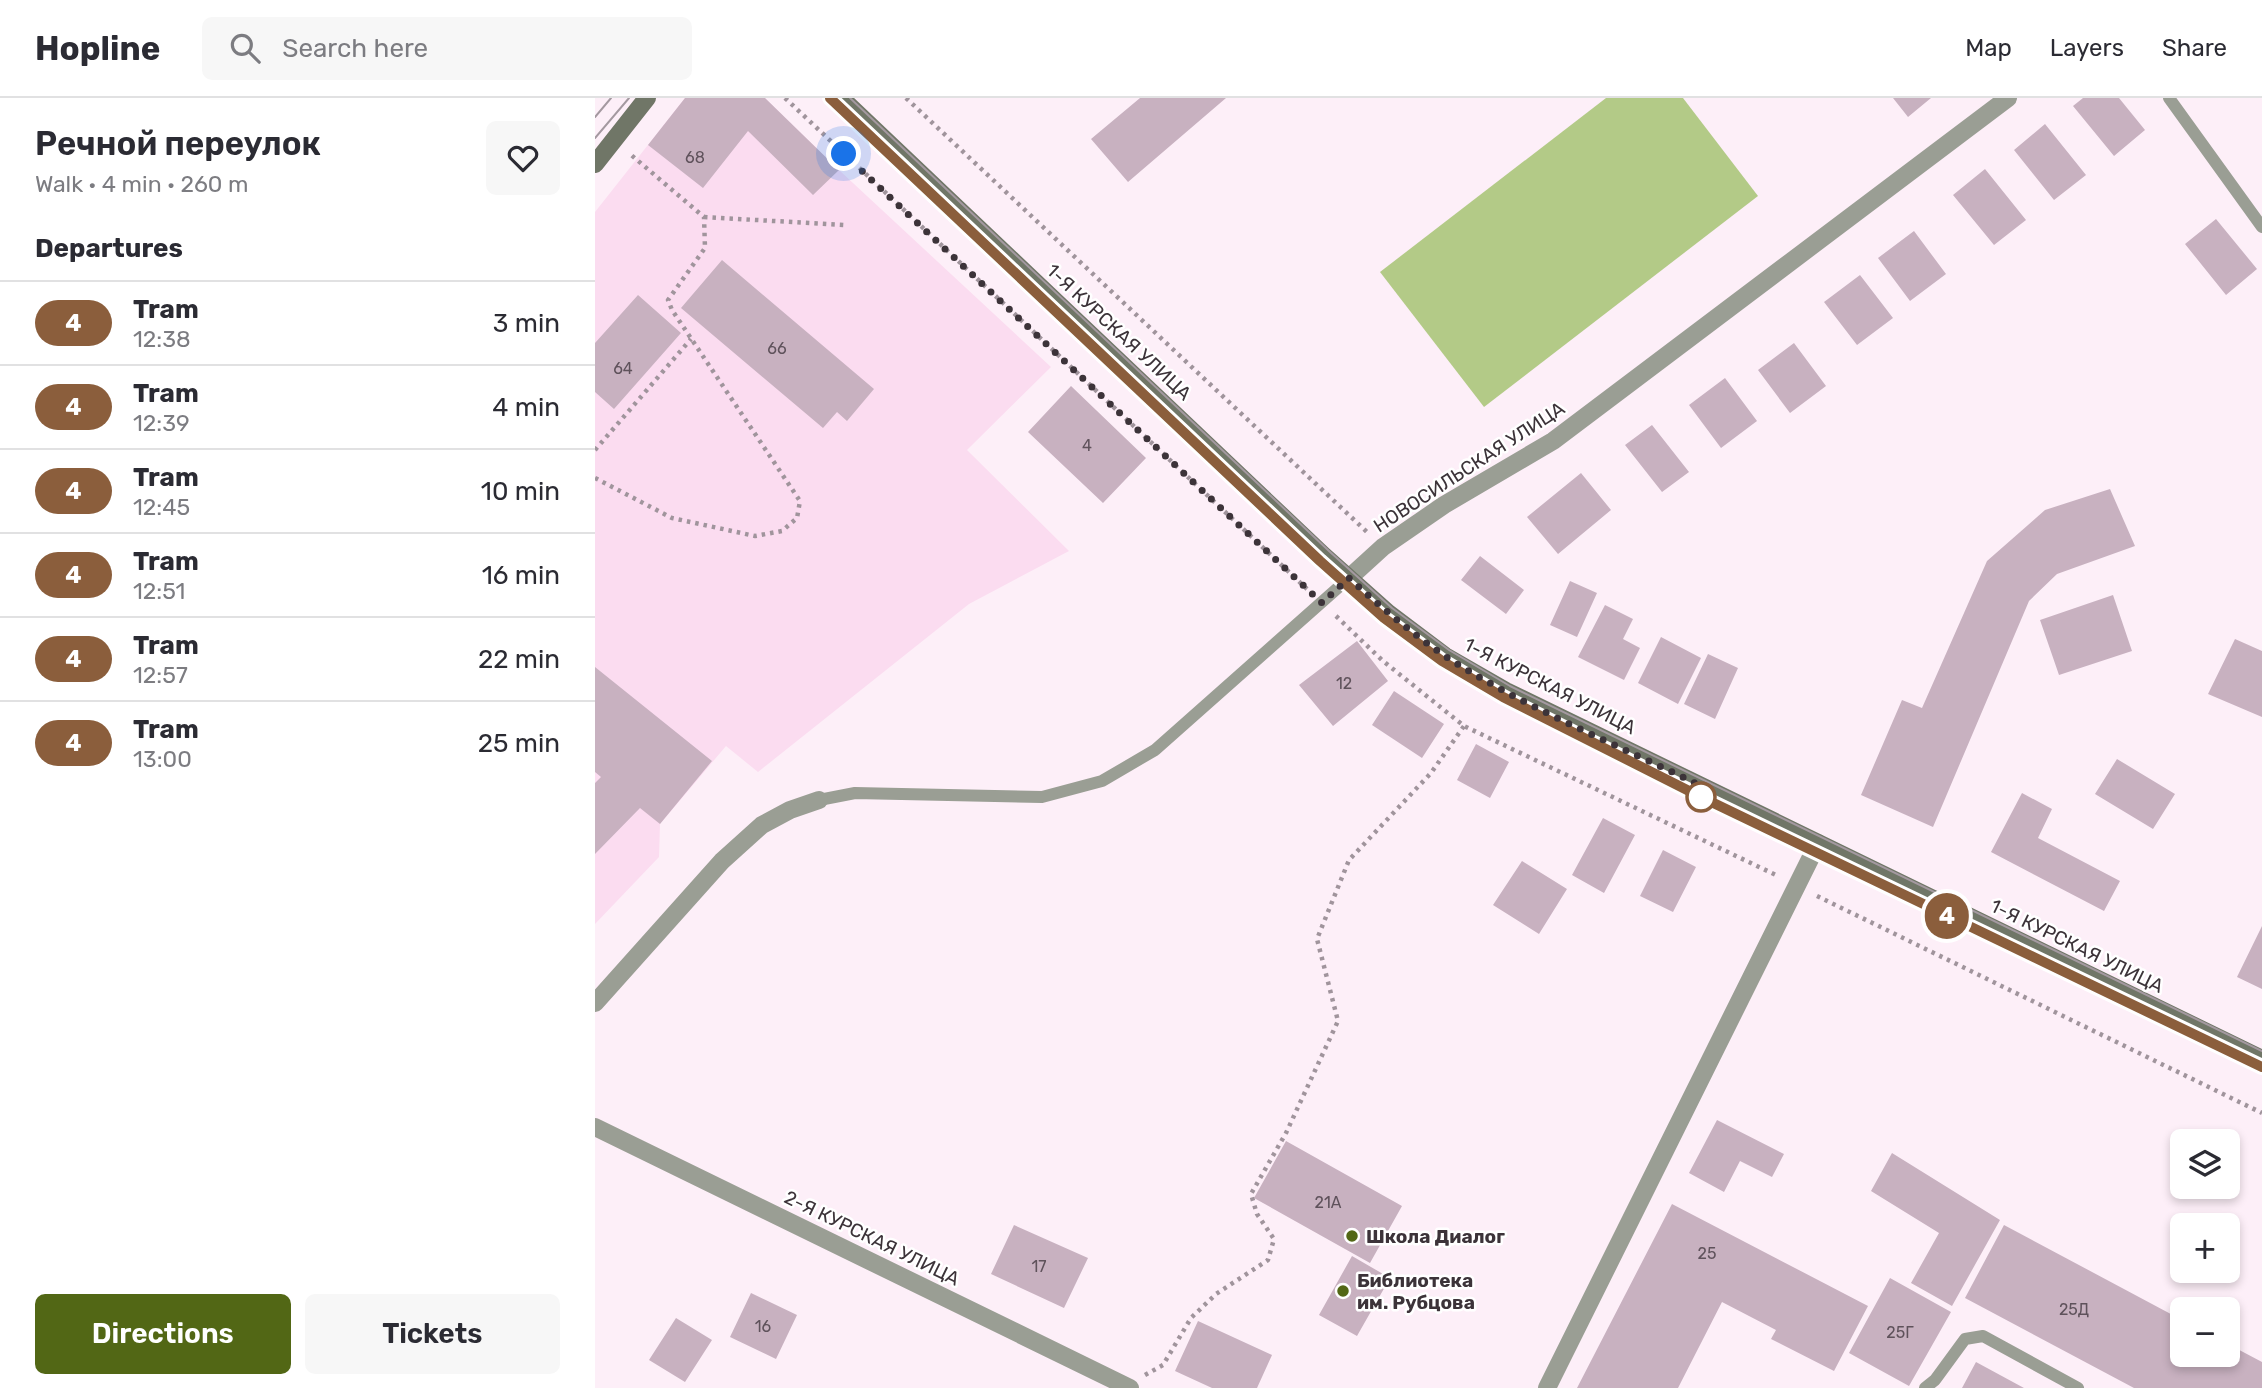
<!DOCTYPE html>
<html lang="en">
<head>
<meta charset="utf-8">
<style>
	:root { --surface:#fff; --page:#f7f7f7; --text:#2b2b33; --muted:#7c7c81; --line:#e1e1e2; --accent:#526715 }
	body { margin:0; font-family:Rubik,sans-serif; background:var(--page); color:var(--text); height:100vh; display:flex; flex-direction:column; font-size:26px; white-space:nowrap }
	* { box-sizing:border-box; margin:0 }
	p { font-size:23px; color:var(--muted) }
	.icon { flex:none; width:38px; height:38px; fill:none; stroke:currentColor; stroke-width:2; stroke-linecap:round; stroke-linejoin:round }
	.map { position:relative; flex:1; overflow:hidden }
	.side { display:flex; flex-direction:column; background:var(--surface); width:595px }
	.side>* { flex:none }
	.badge { padding:0 14px; border-radius:23px; font-size:24px; line-height:46px }
	.tools { position:absolute; left:1575px; top:1031px; display:grid; gap:14px }
	.tools a { display:grid; place-items:center; width:70px; height:70px; border-radius:10px; background:var(--surface); box-shadow:0 4px 10px #0003; font-size:35px }
	.you { position:absolute; width:35px; height:35px; margin:-18px; border:5px solid #fff; border-radius:50%; background:#1a73e8; box-shadow:0 0 0 10px #1a73e833 }
	.map>.badge { position:absolute; translate:-50% -50%; box-shadow:0 0 0 4px #fff }
	h2 { padding:0 35px; font-size:26px; line-height:63px }
	.round { display:grid; place-items:center; flex:none; width:74px; height:74px; border-radius:10px; background:var(--page) }
	.overview { display:flex; align-items:center; justify-content:space-between; height:119px; padding:0 35px }
	h1 { font-size:33px; font-weight:600; line-height:52px }
	.button { display:flex; gap:14px; margin-top:auto; padding:14px 35px }
	.button a { flex:1; height:80px; border-radius:10px; background:var(--accent); color:#fff; font-size:28px; font-weight:600; line-height:80px; text-align:center }
	.button a+a { background:var(--page); color:var(--text) }
	ul { padding:0; list-style:none }
	li { display:flex; align-items:center; gap:21px; height:84px; padding:0 35px; border-top:2px solid var(--line) }
	li div { flex:1 }
	li b { display:block; font-size:26px }
	li em { font-style:normal }
	li .badge { min-width:77px; font-weight:700; text-align:center }
	header { display:flex; align-items:center; gap:42px; box-sizing:border-box; height:98px; padding:0 35px; background:var(--surface); border-bottom:2px solid var(--line) }
	header strong { font-size:33px }
	nav { display:flex; gap:38px; margin-inline-start:auto; font-size:24px }
	.search { width:490px; height:63px; background:var(--page); display:flex; align-items:center; gap:18px; box-sizing:border-box; padding:0 24px; border-radius:10px; color:var(--muted); font-size:26px }
	main { display:flex; flex:1; min-height:0 }
	.map>svg:first-child { display:block }
	.built { fill:#fbdcf0 }
	.green { fill:#b3ca87 }
	.building { fill:#c8b1c0 }
	.lines { fill:none; stroke-linecap:round; stroke-linejoin:round }
	.path { stroke:#a0949c; stroke-width:4.5; stroke-dasharray:3.5 5; stroke-linecap:butt }
	.service { stroke:#9a9e94; stroke-width:12 }
	.minor { stroke:#9a9e94; stroke-width:18 }
	.secondary { stroke:#707667; stroke-width:18 }
	.tram { stroke:#a499a0; stroke-width:2 }
	.line-casing { stroke:#fff; stroke-width:16 }
	.line { stroke:#8b5e3c; stroke-width:10 }
	.walk { stroke:#3c3339; stroke-width:7; stroke-dasharray:0 12.6 }
	.stop-dot { fill:#fff; stroke:#8b5e3c; stroke-width:3.5 }
	.poi-dot { fill:#526715; stroke:#fff; stroke-width:2.5 }
	.labels { text-anchor:middle; dominant-baseline:central; stroke-width:5; stroke-linejoin:round; paint-order:stroke }
	.number-label { font-size:16px; fill:#5f525b }
	.street-label { font-size:19px; fill:#3c3339; stroke:#fff }
	.poi-label { font-size:19px; font-weight:bold; fill:#3c3339; stroke:#fff; text-anchor:start }
</style>
</head>
<body>
<header>
<strong>Hopline</strong>
<div class="search"><svg class="icon" aria-label="search" viewBox="0 0 24 24"><circle cx="10" cy="10" r="6"/><path d="M15 15l6 6"/></svg>Search here</div>
<nav><a>Map</a><a>Layers</a><a>Share</a></nav>
</header>
<main>
<section class="side">
<div class="overview"><div><h1>Речной переулок</h1><p>Walk · 4 min · 260 m</p></div><a class="round"><svg class="icon" aria-label="heart" viewBox="0 0 24 24"><path d="M12 20l-8-8c-3-5 5-10 8-4 3-6 11-1 8 4z"/></svg></a></div>
<h2>Departures</h2>
<ul>
<li><span class="badge" style="background:#8b5e3c;color:#fff">4</span><div><b>Tram</b><p>12:38</p></div><em>3 min</em></li>
<li><span class="badge" style="background:#8b5e3c;color:#fff">4</span><div><b>Tram</b><p>12:39</p></div><em>4 min</em></li>
<li><span class="badge" style="background:#8b5e3c;color:#fff">4</span><div><b>Tram</b><p>12:45</p></div><em>10 min</em></li>
<li><span class="badge" style="background:#8b5e3c;color:#fff">4</span><div><b>Tram</b><p>12:51</p></div><em>16 min</em></li>
<li><span class="badge" style="background:#8b5e3c;color:#fff">4</span><div><b>Tram</b><p>12:57</p></div><em>22 min</em></li>
<li><span class="badge" style="background:#8b5e3c;color:#fff">4</span><div><b>Tram</b><p>13:00</p></div><em>25 min</em></li>
</ul>
<div class="button"><a>Directions</a><a>Tickets</a></div>
</section>
<div class="map">
<svg width="1667" height="1290" viewBox="0 0 1667 1290">
	<rect width="100%" height="100%" fill="#fdeff8"/>
	<!-- built -->
	<path class="built" d="M 90,0 L 170,0 L 244,72 L 456,269 L 372,352 L 474,453 L 374,506 L 163,674 L 131,648 L 65,726 L 64,759 L 0,826 L 0,114 Z"/>
	<!-- green -->
	<path class="green" d="M 1011,0 L 1088,0 L 1163,98 L 889,309 L 785,174 Z"/>
	<!-- building -->
	<path class="building" d="M 90,0 L 170,0 L 244,72 L 218,97 L 153,33 L 108,90 L 53,47 Z
		M 545,0 L 631,0 L 533,84 L 496,41 Z
		M 1298,0 L 1336,0 L 1313,19 Z
		M 1488,0 L 1524,0 L 1550,32 L 1519,58 L 1478,8 Z
		M 1450,26 L 1491,77 L 1459,102 L 1419,52 Z
		M 1390,71 L 1431,122 L 1399,147 L 1358,97 Z
		M 1621,121 L 1662,171 L 1631,197 L 1590,146 Z
		M 1319,133 L 1351,176 L 1315,203 L 1283,160 Z
		M 127,162 L 279,291 L 252,323 L 242,314 L 228,330 L 86,210 Z
		M 1265,177 L 1298,220 L 1262,247 L 1229,204 Z
		M 43,197 L 86,235 L 19,311 L 0,294 L 0,245 Z
		M 1199,245 L 1231,288 L 1195,315 L 1163,272 Z
		M 1130,280 L 1162,323 L 1126,350 L 1094,307 Z
		M 476,288 L 551,360 L 508,405 L 433,334 Z
		M 1057,327 L 1094,374 L 1067,394 L 1030,347 Z
		M 986,375 L 1016,412 L 963,456 L 932,419 Z
		M 1515,391 L 1540,448 L 1462,476 L 1434,503 L 1338,729 L 1266,697 L 1307,602 L 1327,610 L 1392,463 L 1450,412 Z
		M 885,458 L 929,492 L 911,516 L 866,482 Z
		M 975,483 L 1002,495 L 982,539 L 955,527 Z
		M 1518,497 L 1537,553 L 1464,577 L 1445,522 Z
		M 1010,507 L 1038,521 L 1028,541 L 1045,550 L 1029,582 L 983,559 Z
		M 1066,539 L 1106,560 L 1083,606 L 1043,585 Z
		M 1640,541 L 1667,553 L 1667,619 L 1613,596 Z
		M 762,543 L 793,583 L 738,628 L 704,587 Z
		M 1113,556 L 1143,570 L 1120,621 L 1089,606 Z
		M 0,569 L 117,663 L 65,726 L 45,710 L 0,756 L 0,685 L 6,679 L 0,674 Z
		M 799,593 L 849,626 L 827,660 L 777,627 Z
		M 881,646 L 914,664 L 895,700 L 862,682 Z
		M 1522,661 L 1580,696 L 1558,731 L 1500,696 Z
		M 1427,695 L 1457,711 L 1443,740 L 1525,783 L 1509,813 L 1396,754 Z
		M 1008,720 L 1040,737 L 1009,795 L 977,777 Z
		M 1068,752 L 1101,769 L 1078,814 L 1045,798 Z
		M 927,763 L 972,791 L 944,836 L 898,807 Z
		M 1667,828 L 1667,891 L 1642,879 Z
		M 1122,1022 L 1189,1056 L 1177,1079 L 1145,1063 L 1129,1094 L 1094,1075 Z
		M 691,1043 L 807,1108 L 775,1165 L 659,1100 Z
		M 1297,1055 L 1405,1122 L 1357,1208 L 1316,1185 L 1344,1135 L 1276,1093 Z
		M 1077,1106 L 1273,1208 L 1239,1273 L 1176,1241 L 1181,1232 L 1127,1204 L 1083,1290 L 982,1290 Z
		M 419,1127 L 493,1160 L 469,1210 L 396,1176 Z
		M 1409,1127 L 1587,1222 L 1587,1256 L 1633,1256 L 1633,1246 L 1667,1264 L 1667,1290 L 1539,1290 L 1370,1200 Z
		M 757,1158 L 795,1180 L 762,1238 L 724,1217 Z
		M 1295,1180 L 1356,1214 L 1314,1288 L 1254,1255 Z
		M 156,1195 L 202,1217 L 181,1261 L 135,1239 Z
		M 81,1220 L 117,1242 L 90,1284 L 54,1262 Z
		M 603,1223 L 677,1257 L 662,1290 L 617,1290 L 580,1273 Z
		M 1381,1264 L 1429,1290 L 1367,1290 Z"/>
	<g class="lines">
		<!-- path -->
		<path class="path" d="M 190,0 L 712,491
			M 311,0 L 772,434
			M 109,119 L 249,127
			M 0,352 L 96,241
			M 0,380 L 77,420 L 160,438 L 187,433 L 202,420 L 205,403 L 77,212 L 73,202 L 110,150 L 109,119 L 35,56
			M 741,518 L 788,563 L 869,628 L 1183,778
			M 1222,798 L 1667,1015
			M 550,1277 L 568,1267 L 596,1220 L 621,1196 L 673,1162 L 679,1141 L 662,1116 L 656,1096 L 691,1035 L 743,923 L 722,841 L 754,762 L 836,675 L 869,628"/>
		<!-- service -->
		<path class="service" d="M 1574,0 L 1667,129
			M 224,702 L 260,695 L 447,699 L 507,683 L 560,652 L 754,480
			M 1330,1290 L 1340,1282 L 1370,1241 L 1388,1238 L 1483,1290"/>
		<!-- minor -->
		<path class="minor" d="M 754,480 L 788,449 L 849,407 L 958,343 L 1413,0
			M 0,905 L 127,763 L 167,727 L 195,712 L 224,702
			M 0,1029 L 535,1290
			M 952,1290 L 1223,745"/>
		<!-- secondary -->
		<path class="secondary" d="M 246,0 L 729,458 L 793,515 L 850,558 L 911,593 L 1667,961
			M 0,66 L 52,0"/>
		<!-- tram -->
		<path class="tram" d="M 234,0 L 725,463 L 789,520 L 847,563 L 908,599 L 1106,699 L 1667,969
			M 255,0 L 734,453 L 797,510 L 854,552 L 915,588 L 1667,953
			M 0,19 L 16,0
			M 0,40 L 34,0"/>
	</g>
	<g class="lines">
		<defs>
			<path id="line" d="M 235,0 L 725,463 L 789,520 L 847,563 L 908,599 L 1106,699 L 1667,969"/>
		</defs>
		<!-- line casing -->
		<use href="#line" class="line-casing"/>
		<!-- line -->
		<use href="#line" class="line"/>
		<!-- walk -->
		<path class="walk" d="M 249,56 L 727,505 L 754,480 C 785,508 816,535 850,558 C 928,609 1021,646 1104,687 L 1106,699"/>
	</g>
	<!-- markers -->
	<circle class="stop-dot" cx="1106" cy="699" r="14"/>
	<g class="poi-dot">
		<circle cx="757" cy="1138" r="7"/>
		<circle cx="748" cy="1193" r="7"/>
	</g>
	<g class="labels">
		<!-- number labels -->
		<g class="number-label">
			<text x="100" y="59">68</text>
			<text x="182" y="250">66</text>
			<text x="28" y="270">64</text>
			<text x="492" y="347">4</text>
			<text x="749" y="585">12</text>
			<text x="733" y="1104">21А</text>
			<text x="1112" y="1155">25</text>
			<text x="444" y="1168">17</text>
			<text x="1479" y="1211">25Д</text>
			<text x="168" y="1228">16</text>
			<text x="1305" y="1234">25Г</text>
		</g>
		<!-- street labels -->
		<g class="street-label">
			<text transform="translate(524 234) rotate(43)">1-Я КУРСКАЯ УЛИЦА</text>
			<text transform="translate(874 369) rotate(-33)">НОВОСИЛЬСКАЯ УЛИЦА</text>
			<text transform="translate(955 588) rotate(27)">1-Я КУРСКАЯ УЛИЦА</text>
			<text transform="translate(1482 848) rotate(26)">1-Я КУРСКАЯ УЛИЦА</text>
			<text transform="translate(277 1140) rotate(26)">2-Я КУРСКАЯ УЛИЦА</text>
		</g>
		<!-- poi labels -->
		<g class="poi-label">
			<text x="771" y="1138">Школа Диалог</text>
			<text x="762" y="1182">Библиотека<tspan x="762" dy="22">им. Рубцова</tspan></text>
		</g>
	</g>
</svg>
<div class="tools">
<a><svg class="icon" aria-label="layers" viewBox="0 0 24 24"><path d="M12 4l9 5-9 5-9-5zM3 14l9 5 9-5"/></svg></a>
<a>+</a>
<a>−</a>
</div>
<div class="you" style="left:249px;top:56px"></div>
<b class="badge" style="left:1352px;top:818px;background:#8b5e3c;color:#fff">4</b>
</div>
</main>
</body>
</html>
